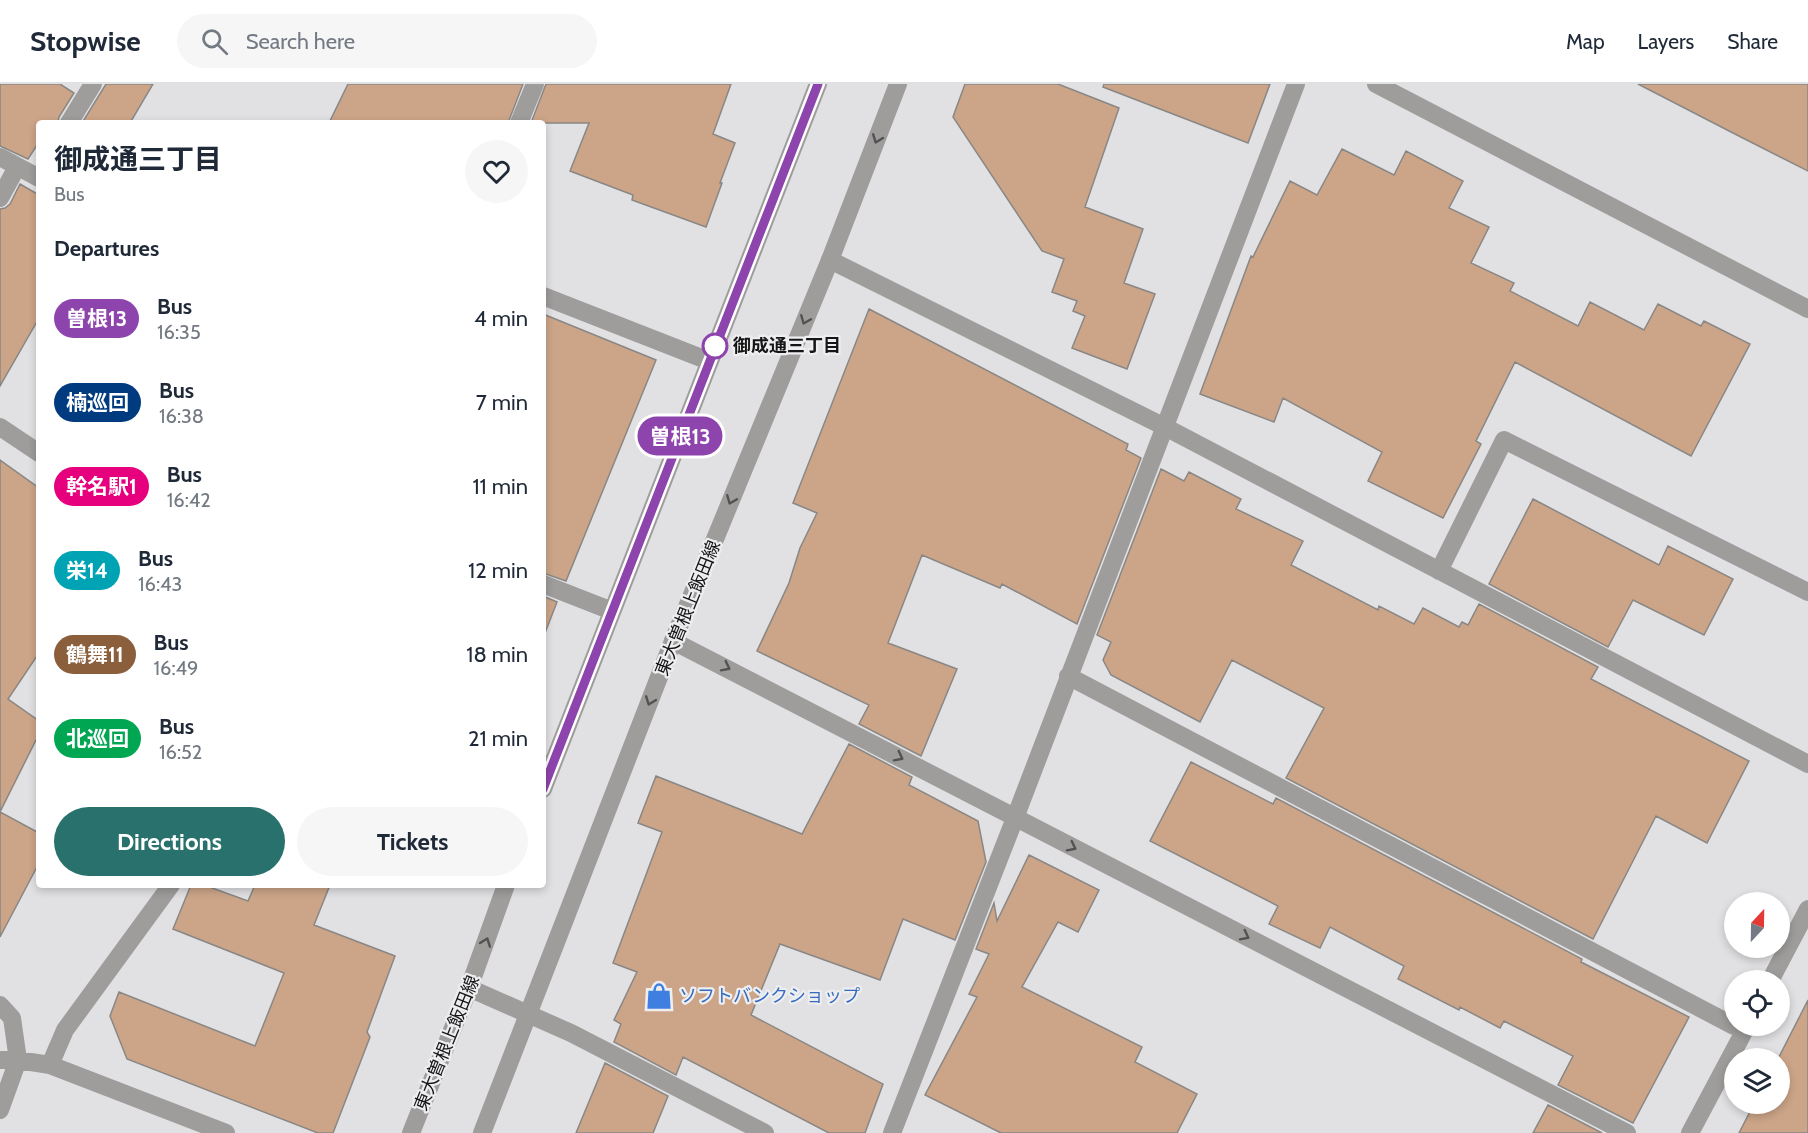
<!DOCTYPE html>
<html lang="en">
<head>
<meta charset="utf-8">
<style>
	:root { --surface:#fff; --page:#f6f6f7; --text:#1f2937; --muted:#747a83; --line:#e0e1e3; --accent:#28716c }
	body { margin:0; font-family:Cabin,"Noto Sans JP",sans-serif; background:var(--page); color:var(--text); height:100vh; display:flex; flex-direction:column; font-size:22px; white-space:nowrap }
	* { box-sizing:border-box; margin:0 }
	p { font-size:20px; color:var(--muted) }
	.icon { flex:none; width:33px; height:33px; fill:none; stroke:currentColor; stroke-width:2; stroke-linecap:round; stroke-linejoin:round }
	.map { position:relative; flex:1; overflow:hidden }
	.drawer { position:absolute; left:36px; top:36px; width:510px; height:768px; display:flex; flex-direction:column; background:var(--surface); border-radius:6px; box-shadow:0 3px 9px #0003 }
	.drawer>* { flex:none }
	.badge { padding:0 12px; border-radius:20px; font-size:21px; line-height:39px }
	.needle { width:39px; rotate:22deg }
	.controls { position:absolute; left:1724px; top:808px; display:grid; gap:12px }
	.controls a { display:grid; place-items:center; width:66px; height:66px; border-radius:50%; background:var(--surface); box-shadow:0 3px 9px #0003; font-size:30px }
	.map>.badge { position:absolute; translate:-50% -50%; box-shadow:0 0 0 3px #fff }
	h2 { padding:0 18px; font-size:22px; line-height:54px }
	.round { display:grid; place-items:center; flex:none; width:63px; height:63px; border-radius:32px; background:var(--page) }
	.overview { display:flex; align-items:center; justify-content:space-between; height:102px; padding:0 18px }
	h1 { font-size:28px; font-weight:700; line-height:45px }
	.cta { display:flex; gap:12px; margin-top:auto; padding:12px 18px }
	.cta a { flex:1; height:69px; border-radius:36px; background:var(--accent); color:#fff; font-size:24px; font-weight:700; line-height:69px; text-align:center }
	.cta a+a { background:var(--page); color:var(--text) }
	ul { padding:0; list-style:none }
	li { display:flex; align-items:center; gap:18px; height:84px; padding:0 18px }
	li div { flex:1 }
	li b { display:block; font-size:22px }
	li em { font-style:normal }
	li .badge { min-width:66px; font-weight:700; text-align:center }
	header { display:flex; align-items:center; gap:36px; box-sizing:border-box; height:84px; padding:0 30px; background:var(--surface); border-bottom:2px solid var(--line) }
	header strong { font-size:28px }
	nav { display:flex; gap:33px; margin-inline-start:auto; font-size:21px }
	.search { width:420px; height:54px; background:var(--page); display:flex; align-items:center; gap:15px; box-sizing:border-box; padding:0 21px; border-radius:33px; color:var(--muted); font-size:22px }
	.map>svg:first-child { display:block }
	.building { fill:#cca588; stroke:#898785; stroke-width:1.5 }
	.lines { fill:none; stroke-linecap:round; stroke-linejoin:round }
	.minor { stroke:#9e9d9c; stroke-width:18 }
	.tertiary { stroke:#9e9d9c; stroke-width:18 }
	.oneway { stroke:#535252 }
	.line-casing { stroke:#fff; stroke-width:14 }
	.line { stroke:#8e44ad; stroke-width:9 }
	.stop-dot { fill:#fff; stroke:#8e44ad; stroke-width:3 }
	.labels { text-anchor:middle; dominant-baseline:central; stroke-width:4.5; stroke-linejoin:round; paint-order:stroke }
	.stop-label { font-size:18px; font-weight:bold; fill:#151516; stroke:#eeeef1; text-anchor:start }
	.street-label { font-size:18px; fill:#151516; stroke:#eeeef1 }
	.shop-label { font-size:18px; fill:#366cbe; stroke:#eeeef1; text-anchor:start }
</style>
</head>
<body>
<header>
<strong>Stopwise</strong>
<div class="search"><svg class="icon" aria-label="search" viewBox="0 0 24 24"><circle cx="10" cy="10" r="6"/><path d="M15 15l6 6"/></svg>Search here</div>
<nav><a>Map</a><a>Layers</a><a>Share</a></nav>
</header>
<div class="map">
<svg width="1808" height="1049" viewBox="0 0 1808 1049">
	<rect width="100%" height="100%" fill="#e1e0e3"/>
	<!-- building -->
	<path class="building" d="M 0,0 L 60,0 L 74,9 L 59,33 L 58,39 L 39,39 L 39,58 L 28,75 L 0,62 Z
		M 106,0 L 153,0 L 130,39 L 82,39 Z
		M 348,0 L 523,0 L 508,39 L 329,39 Z
		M 546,0 L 731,0 L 713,50 L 735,59 L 720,99 L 722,99 L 706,143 L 632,116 L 633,111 L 570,87 L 589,39 L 531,39 Z
		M 965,0 L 1058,0 L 1119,24 L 1085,123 L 1143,145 L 1124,199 L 1155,210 L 1127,285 L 1072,264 L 1085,232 L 1073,227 L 1077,217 L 1052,208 L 1064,175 L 1042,167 L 953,33 Z
		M 1104,0 L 1270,0 L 1248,59 L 1103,3 Z
		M 1638,0 L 1808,0 L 1808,87 L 1733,49 Z
		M 1342,65 L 1394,91 L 1406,67 L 1463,97 L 1449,124 L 1489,143 L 1471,179 L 1514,199 L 1510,207 L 1578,242 L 1590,218 L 1644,246 L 1658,220 L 1701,242 L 1704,237 L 1750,260 L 1691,372 L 1515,278 L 1476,357 L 1481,360 L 1443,434 L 1368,397 L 1382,368 L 1283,314 L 1274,338 L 1200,310 L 1251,172 L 1253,173 L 1290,97 L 1317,111 Z
		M 20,100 L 39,111 L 39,234 L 0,302 L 0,125 L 5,124 L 10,120 Z
		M 869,225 L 1128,360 L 1126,366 L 1141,374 L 1077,540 L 1002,500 L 1000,504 L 922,471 L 888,559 L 957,585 L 921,672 L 859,640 L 869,621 L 757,567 L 789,499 L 800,464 L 817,429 L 793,419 Z
		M 543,230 L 656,276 L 566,497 L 543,489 Z
		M 0,376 L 39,404 L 39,569 L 8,615 L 39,637 L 39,650 L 0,728 Z
		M 1161,385 L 1184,397 L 1189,388 L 1241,415 L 1236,425 L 1303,457 L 1291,481 L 1378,526 L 1379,522 L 1414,540 L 1423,524 L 1459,543 L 1462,538 L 1468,541 L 1479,520 L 1598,583 L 1591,595 L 1749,677 L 1707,759 L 1656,732 L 1593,855 L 1286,694 L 1324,624 L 1232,576 L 1200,638 L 1111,591 L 1103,576 L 1111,558 L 1097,551 Z
		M 1533,415 L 1659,481 L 1668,462 L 1733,495 L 1704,551 L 1633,516 L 1608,563 L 1489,500 Z
		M 543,512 L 557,518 L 545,549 L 543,549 Z
		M 849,660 L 912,693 L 909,701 L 978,737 L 986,778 L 955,856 L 903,835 L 880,896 L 780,860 L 751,931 L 883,1000 L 865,1049 L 829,1049 L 683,973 L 676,991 L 614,958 L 621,940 L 614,936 L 637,888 L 613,879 L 662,748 L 638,739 L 656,692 L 802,750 Z
		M 1191,678 L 1273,720 L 1276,714 L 1582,875 L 1581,878 L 1689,933 L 1633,1039 L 1558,1001 L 1573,972 L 1504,937 L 1500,944 L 1460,923 L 1459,926 L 1398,895 L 1404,882 L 1330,843 L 1320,864 L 1269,840 L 1278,822 L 1150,757 Z
		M 0,728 L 39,749 L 39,779 L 0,853 Z
		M 1029,771 L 1099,806 L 1078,848 L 1058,838 L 1022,903 L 1142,963 L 1135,978 L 1197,1010 L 1177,1049 L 1001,1049 L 925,1011 L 977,913 L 969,910 L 989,870 L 976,865 L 994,819 L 997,837 Z
		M 191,801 L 204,801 L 248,817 L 255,801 L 330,801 L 314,841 L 395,872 L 367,948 L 370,953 L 333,1049 L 318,1049 L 127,975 L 110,932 L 119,908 L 255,962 L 284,889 L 173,845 Z
		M 1808,916 L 1808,1049 L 1739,1049 L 1754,1020 L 1779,1020 L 1779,975 L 1778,975 Z
		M 605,979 L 668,1012 L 653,1049 L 576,1049 Z
		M 1548,1021 L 1602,1049 L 1533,1049 Z"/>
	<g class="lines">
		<!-- minor -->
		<path class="minor" d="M 1376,0 L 1808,225
			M 69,39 L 93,0
			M 519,39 L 535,0
			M 0,73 L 39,94
			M 0,114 L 17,83
			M 830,176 L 1165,343 L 1808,680
			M 543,212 L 709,277
			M 0,343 L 39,369
			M 1439,487 L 1504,356 L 1808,508
			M 543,500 L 612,527
			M 673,557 L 1627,1049
			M 1068,592 L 1734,942
			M 1770,897 L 1808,825
			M 469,904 L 571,949 L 765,1049
			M 0,921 L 12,934 L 18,976 L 0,1026
			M 0,976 L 18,976 L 50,981 L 226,1049
			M 50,981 L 65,946 L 171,801
			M 892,1049 L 1015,734 L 1296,0
			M 1690,1049 L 1747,942"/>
		<!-- tertiary -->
		<path class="tertiary" d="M 543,705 L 818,0
			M 411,1049 L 469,904 L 506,801
			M 482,1049 L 673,557 L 830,176 L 898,0"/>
	</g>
	<!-- one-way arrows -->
	<defs><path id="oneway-chevron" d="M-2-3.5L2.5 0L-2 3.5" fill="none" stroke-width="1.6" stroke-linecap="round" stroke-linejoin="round" transform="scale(1.5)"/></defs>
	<g class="oneway">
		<use href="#oneway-chevron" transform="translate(877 55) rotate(111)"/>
		<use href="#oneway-chevron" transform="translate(805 236) rotate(112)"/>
		<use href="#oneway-chevron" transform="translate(731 416) rotate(112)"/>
		<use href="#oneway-chevron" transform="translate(726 583) rotate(27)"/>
		<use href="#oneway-chevron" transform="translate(650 617) rotate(111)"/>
		<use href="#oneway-chevron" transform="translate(899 673) rotate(27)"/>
		<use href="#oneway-chevron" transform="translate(1072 763) rotate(27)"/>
		<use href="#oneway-chevron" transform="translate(1245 852) rotate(27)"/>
		<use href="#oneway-chevron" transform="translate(486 858) rotate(-70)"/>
	</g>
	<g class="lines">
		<defs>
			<path id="line" d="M 543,705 L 818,0"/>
		</defs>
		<!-- line casing -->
		<use href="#line" class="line-casing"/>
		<!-- line -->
		<use href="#line" class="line"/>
	</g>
	<!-- icons -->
	<defs>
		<symbol id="shop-bare" viewBox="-9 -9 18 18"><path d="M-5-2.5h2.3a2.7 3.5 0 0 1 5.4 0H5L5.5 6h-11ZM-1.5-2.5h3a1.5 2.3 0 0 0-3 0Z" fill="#3f7fe0" stroke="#eeeef1" stroke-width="2.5" paint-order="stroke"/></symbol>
	</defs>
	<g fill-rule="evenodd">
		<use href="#shop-bare" x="640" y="893" width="38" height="38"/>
	</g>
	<!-- markers -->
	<circle class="stop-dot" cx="715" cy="262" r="12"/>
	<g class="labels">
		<!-- stop labels -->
		<g class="stop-label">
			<text x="733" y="262">御成通三丁目</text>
		</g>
		<!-- street labels -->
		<g class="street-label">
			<text transform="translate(688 524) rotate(-68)">東大曽根上飯田線</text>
			<text transform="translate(447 959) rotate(-68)">東大曽根上飯田線</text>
		</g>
		<!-- shop labels -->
		<g class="shop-label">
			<text x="679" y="912">ソフトバンクショップ</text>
		</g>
	</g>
</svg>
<div class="controls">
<a><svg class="needle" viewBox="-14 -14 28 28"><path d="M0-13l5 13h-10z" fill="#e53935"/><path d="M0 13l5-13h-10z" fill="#747a83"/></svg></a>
<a><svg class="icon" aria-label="locate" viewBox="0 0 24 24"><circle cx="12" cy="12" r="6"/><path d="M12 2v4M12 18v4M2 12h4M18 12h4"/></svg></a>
<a><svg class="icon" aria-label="layers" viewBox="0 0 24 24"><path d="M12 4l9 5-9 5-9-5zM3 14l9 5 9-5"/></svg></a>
</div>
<b class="badge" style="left:680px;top:352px;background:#8e44ad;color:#fff">曽根13</b>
<section class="drawer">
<div class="overview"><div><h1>御成通三丁目</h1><p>Bus</p></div><a class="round"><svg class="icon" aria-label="heart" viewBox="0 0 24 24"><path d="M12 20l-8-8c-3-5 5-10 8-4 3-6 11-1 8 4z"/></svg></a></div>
<h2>Departures</h2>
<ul>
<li><span class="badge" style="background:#8e44ad;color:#fff">曽根13</span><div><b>Bus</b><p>16:35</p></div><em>4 min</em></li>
<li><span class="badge" style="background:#003b80;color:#fff">楠巡回</span><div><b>Bus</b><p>16:38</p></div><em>7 min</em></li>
<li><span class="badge" style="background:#e6007e;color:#fff">幹名駅1</span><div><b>Bus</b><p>16:42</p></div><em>11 min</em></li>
<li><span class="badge" style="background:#00a3b4;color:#fff">栄14</span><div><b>Bus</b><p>16:43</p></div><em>12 min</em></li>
<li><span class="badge" style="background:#8b5e3c;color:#fff">鶴舞11</span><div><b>Bus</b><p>16:49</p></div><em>18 min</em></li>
<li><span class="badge" style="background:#00a651;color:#fff">北巡回</span><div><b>Bus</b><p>16:52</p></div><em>21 min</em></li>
</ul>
<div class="cta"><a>Directions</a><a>Tickets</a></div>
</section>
</div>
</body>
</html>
